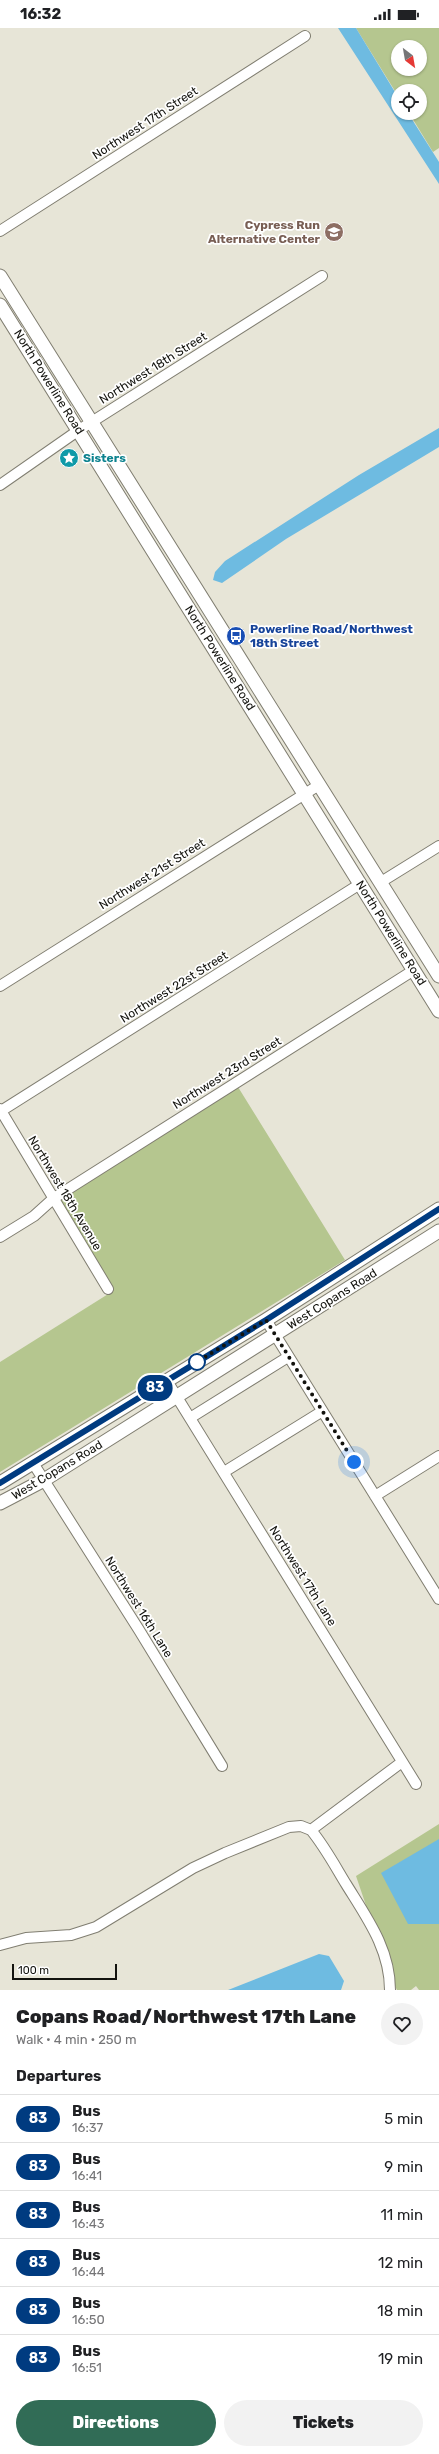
<!DOCTYPE html>
<html lang="en">
<head>
<meta charset="utf-8">
<style>
	:root { --surface:#fff; --page:#f2f2f2; --text:#202124; --muted:#757577; --line:#e0e0e0; --accent:#316c56 }
	body { margin:0; font-family:Rubik,sans-serif; background:var(--page); color:var(--text); height:100vh; display:flex; flex-direction:column; font-size:15px; white-space:nowrap }
	* { box-sizing:border-box; margin:0 }
	p { font-size:13px; color:var(--muted) }
	.icon { flex:none; width:22px; height:22px; fill:none; stroke:currentColor; stroke-width:2; stroke-linecap:round; stroke-linejoin:round }
	.map { position:relative; height:1962px; overflow:hidden }
	.sheet { display:flex; flex-direction:column; background:var(--surface); flex:1 }
	.sheet>* { flex:none }
	.badge { padding:0 8px; border-radius:13px; font-size:14px; line-height:26px }
	.needle { width:26px; rotate:149deg }
	.controls { position:absolute; left:391px; top:12px; display:grid; gap:8px }
	.controls a { display:grid; place-items:center; width:36px; height:36px; border-radius:50%; background:var(--surface); box-shadow:0 1px 3px #0004; font-size:20px }
	.scale { position:absolute; left:12px; bottom:10px; width:105px; box-sizing:border-box; padding-left:4px; border:2px solid #13130e; border-top:0; font-size:11px; line-height:14px; white-space:nowrap; color:#13130e; -webkit-text-stroke:3px #fff; paint-order:stroke }
	.you { position:absolute; width:20px; height:20px; margin:-10px; border:3px solid #fff; border-radius:50%; background:#1a73e8; box-shadow:0 0 0 6px #1a73e833 }
	.map>.badge { position:absolute; translate:-50% -50%; box-shadow:0 0 0 2px #fff }
	h2 { padding:0 16px; font-size:15px; line-height:36px }
	.round { display:grid; place-items:center; flex:none; width:42px; height:42px; border-radius:21px; background:var(--page) }
	.head { display:flex; align-items:center; justify-content:space-between; height:68px; padding:0 16px }
	h1 { font-size:19px; font-weight:800; line-height:30px }
	.action { display:flex; gap:8px; margin-top:auto; padding:8px 16px }
	.action a { flex:1; height:46px; border-radius:24px; background:var(--accent); color:#fff; font-size:16px; font-weight:800; line-height:46px; text-align:center }
	.action a+a { background:var(--page); color:var(--text) }
	ul { padding:0; list-style:none }
	li { display:flex; align-items:center; gap:12px; height:48px; padding:0 16px; border-top:1px solid var(--line) }
	li div { flex:1 }
	li b { display:block; font-size:15px }
	li em { font-style:normal }
	li .badge { min-width:44px; font-weight:700; text-align:center }
	.status { display:flex; justify-content:space-between; align-items:center; height:28px; padding:0 20px; background:var(--surface); direction:ltr }
	.status svg { height:11px; fill:currentColor }
	.map>svg:first-child { display:block }
	.green { fill:#b5c68f; fill-rule:evenodd }
	.water { fill:#6ebbe1 }
	.lines { fill:none; stroke-linecap:round; stroke-linejoin:round }
	.minor-casing { stroke:#807e71; stroke-width:12 }
	.major-casing { stroke:#807e71; stroke-width:15 }
	.minor { stroke:#fff; stroke-width:10 }
	.major { stroke:#fff; stroke-width:13 }
	.line-casing { stroke:#fff; stroke-width:9 }
	.line { stroke:#003b80; stroke-width:6 }
	.walk { stroke:#13130e; stroke-width:4; stroke-dasharray:0 7.2 }
	.stop-dot { fill:#fff; stroke:#003b80; stroke-width:2 }
	.labels { text-anchor:middle; dominant-baseline:central; stroke-width:3.5; stroke-linejoin:round; paint-order:stroke }
	.street-label { font-size:12px; fill:#13130e; stroke:#fff }
	.education-label { font-size:12px; font-weight:bold; fill:#785e54; stroke:#fff; text-anchor:end }
	.culture-label { font-size:12px; font-weight:bold; fill:#0d838f; stroke:#fff; text-anchor:start }
	.transit-label { font-size:12px; font-weight:bold; fill:#164399; stroke:#fff; text-anchor:start }
</style>
</head>
<body>
<div class="status"><b>16:32</b><svg viewBox="0 0 49 12"><path d="M0 12V9h3v3zM5 12V6h3v6zM10 12V3h3v9zM15 12V0h3v12zM26 1h20v11H26zM47 4h2v5h-2z"/></svg></div>
<div class="map">
<svg width="439" height="1962" viewBox="0 0 439 1962">
	<rect width="100%" height="100%" fill="#e7e5d7"/>
	<!-- green -->
	<path class="green" d="M 356,0 L 439,0 L 439,120 L 433,124 L 409,85 L 420,85 L 420,63 L 398,63 L 398,68 ZM 398,19 L 420,19 L 420,41 L 398,41 Z
		M 238,1059 L 345,1232 L 0,1444 L 0,1334 L 113,1263 L 57,1173 Z
		M 439,1796 L 439,1962 L 419,1962 L 416,1958 L 411,1962 L 397,1962 L 390,1948 L 356,1848 Z"/>
	<!-- water -->
	<path class="water" d="M 338,0 L 356,0 L 398,69 L 398,85 L 408,85 L 439,134 L 439,156 Z
		M 439,400 L 439,419 L 286,511 L 222,555 L 213,552 L 215,544 L 225,533 L 359,447 Z
		M 439,1811 L 439,1896 L 408,1896 L 381,1845 Z
		M 319,1926 L 329,1928 L 344,1953 L 341,1962 L 228,1962 Z"/>
	<g class="lines">
		<defs>
			<path id="minor" d="M 0,203 L 305,8
				M 0,457 L 79,402 L 322,248
				M 381,854 L 439,818
				M 0,958 L 319,757
				M 0,1081 L 108,1261
				M 1,1083 L 360,856
				M 0,1209 L 34,1188 L 54,1170 L 414,942
				M 266,1292 L 439,1571
				M 167,1353 L 416,1756
				M 190,1390 L 288,1329
				M 33,1435 L 139,1602 L 222,1738
				M 224,1444 L 321,1384
				M 375,1468 L 439,1428
				M 311,1802 C 325,1819 335,1838 346,1856 C 367,1890 390,1921 390,1962
				M 0,1917 L 26,1910 L 71,1907 L 96,1899 L 193,1840 L 225,1825 L 289,1799 L 301,1798 L 311,1802 L 402,1734"/>
			<path id="major" d="M 0,248 L 439,948
				M 0,277 L 439,983
				M 0,1455 L 266,1292 L 439,1181
				M 0,1475 L 44,1452 L 439,1203"/>
		</defs>
		<!-- minor casing -->
		<use href="#minor" class="minor-casing"/>
		<!-- major casing -->
		<use href="#major" class="major-casing"/>
		<!-- minor -->
		<use href="#minor" class="minor"/>
		<!-- major -->
		<use href="#major" class="major"/>
	</g>
	<g class="lines">
		<defs>
			<path id="line" d="M 0,1455 L 266,1292 L 439,1181"/>
		</defs>
		<!-- line casing -->
		<use href="#line" class="line-casing"/>
		<!-- line -->
		<use href="#line" class="line"/>
		<!-- walk -->
		<path class="walk" d="M 197,1334 L 192,1337 L 266,1292 L 354,1434"/>
	</g>
	<!-- icons -->
	<defs>
		<symbol id="school-disc" viewBox="-11 -11 22 22"><circle r="9.5" fill="#8d6e63" stroke="#fff"/><path d="M0-5L7-2L0 1L-7-2ZM-4 1L0 2.5L4 1V4Q0 6-4 4Z" fill="#fff"/></symbol>
		<symbol id="sight-disc" viewBox="-11 -11 22 22"><circle r="9.5" fill="#0f9aa8" stroke="#fff"/><path d="M0-6L1.8-2.2L6-1.7L2.9 1.2L3.7 5.4L0 3.3L-3.7 5.4L-2.9 1.2L-6-1.7L-1.8-2.2Z" fill="#fff"/></symbol>
		<symbol id="bus-disc" viewBox="-11 -11 22 22"><circle r="9.5" fill="#1a4fb4" stroke="#fff"/><path d="M-5-6H5V4H4V6H2V4H-2V6H-4V4H-5ZM-3.5-4V0h7V-4ZM-3.5 1.2v1.5H-2V1.2ZM2 1.2v1.5H3.5V1.2Z" fill="#fff"/></symbol>
	</defs>
	<g fill-rule="evenodd">
		<use href="#school-disc" x="323" y="193" width="22" height="22"/>
		<use href="#sight-disc" x="58" y="419" width="22" height="22"/>
		<use href="#bus-disc" x="225" y="597" width="22" height="22"/>
	</g>
	<!-- markers -->
	<circle class="stop-dot" cx="197" cy="1334" r="8"/>
	<g class="labels">
		<!-- street labels -->
		<g class="street-label">
			<text transform="translate(145 95) rotate(-33)">Northwest 17th Street</text>
			<text transform="translate(153 340) rotate(-32)">Northwest 18th Street</text>
			<text transform="translate(49 354) rotate(58)">North Powerline Road</text>
			<text transform="translate(220 630) rotate(58)">North Powerline Road</text>
			<text transform="translate(152 846) rotate(-32)">Northwest 21st Street</text>
			<text transform="translate(391 905) rotate(58)">North Powerline Road</text>
			<text transform="translate(174 959) rotate(-32)">Northwest 22st Street</text>
			<text transform="translate(227 1045) rotate(-32)">Northwest 23rd Street</text>
			<text transform="translate(65 1165) rotate(59)">Northwest 18th Avenue</text>
			<text transform="translate(332 1271) rotate(-32)">West Copans Road</text>
			<text transform="translate(57 1442) rotate(-31)">West Copans Road</text>
			<text transform="translate(303 1548) rotate(58)">Northwest 17th Lane</text>
			<text transform="translate(139 1579) rotate(58)">Northwest 16th Lane</text>
		</g>
		<!-- education labels -->
		<g class="education-label">
			<text x="320" y="197">Cypress Run<tspan x="320" dy="14">Alternative Center</tspan></text>
		</g>
		<!-- culture labels -->
		<g class="culture-label">
			<text x="83" y="430">Sisters</text>
		</g>
		<!-- transit labels -->
		<g class="transit-label">
			<text x="250" y="601">Powerline Road/Northwest<tspan x="250" dy="14">18th Street</tspan></text>
		</g>
	</g>
</svg>
<div class="controls">
<a><svg class="needle" viewBox="-14 -14 28 28"><path d="M0-13l5 13h-10z" fill="#e53935"/><path d="M0 13l5-13h-10z" fill="#757577"/></svg></a>
<a><svg class="icon" aria-label="locate" viewBox="0 0 24 24"><circle cx="12" cy="12" r="6"/><path d="M12 2v4M12 18v4M2 12h4M18 12h4"/></svg></a>
</div>
<div class="scale">100 m</div>
<div class="you" style="left:354px;top:1434px"></div>
<b class="badge" style="left:155px;top:1360px;background:#003b80;color:#fff">83</b>
</div>
<section class="sheet">
<div class="head"><div><h1>Copans Road/Northwest 17th Lane</h1><p>Walk · 4 min · 250 m</p></div><a class="round"><svg class="icon" aria-label="heart" viewBox="0 0 24 24"><path d="M12 20l-8-8c-3-5 5-10 8-4 3-6 11-1 8 4z"/></svg></a></div>
<h2>Departures</h2>
<ul>
<li><span class="badge" style="background:#003b80;color:#fff">83</span><div><b>Bus</b><p>16:37</p></div><em>5 min</em></li>
<li><span class="badge" style="background:#003b80;color:#fff">83</span><div><b>Bus</b><p>16:41</p></div><em>9 min</em></li>
<li><span class="badge" style="background:#003b80;color:#fff">83</span><div><b>Bus</b><p>16:43</p></div><em>11 min</em></li>
<li><span class="badge" style="background:#003b80;color:#fff">83</span><div><b>Bus</b><p>16:44</p></div><em>12 min</em></li>
<li><span class="badge" style="background:#003b80;color:#fff">83</span><div><b>Bus</b><p>16:50</p></div><em>18 min</em></li>
<li><span class="badge" style="background:#003b80;color:#fff">83</span><div><b>Bus</b><p>16:51</p></div><em>19 min</em></li>
</ul>
<div class="action"><a>Directions</a><a>Tickets</a></div>
</section>
</body>
</html>
